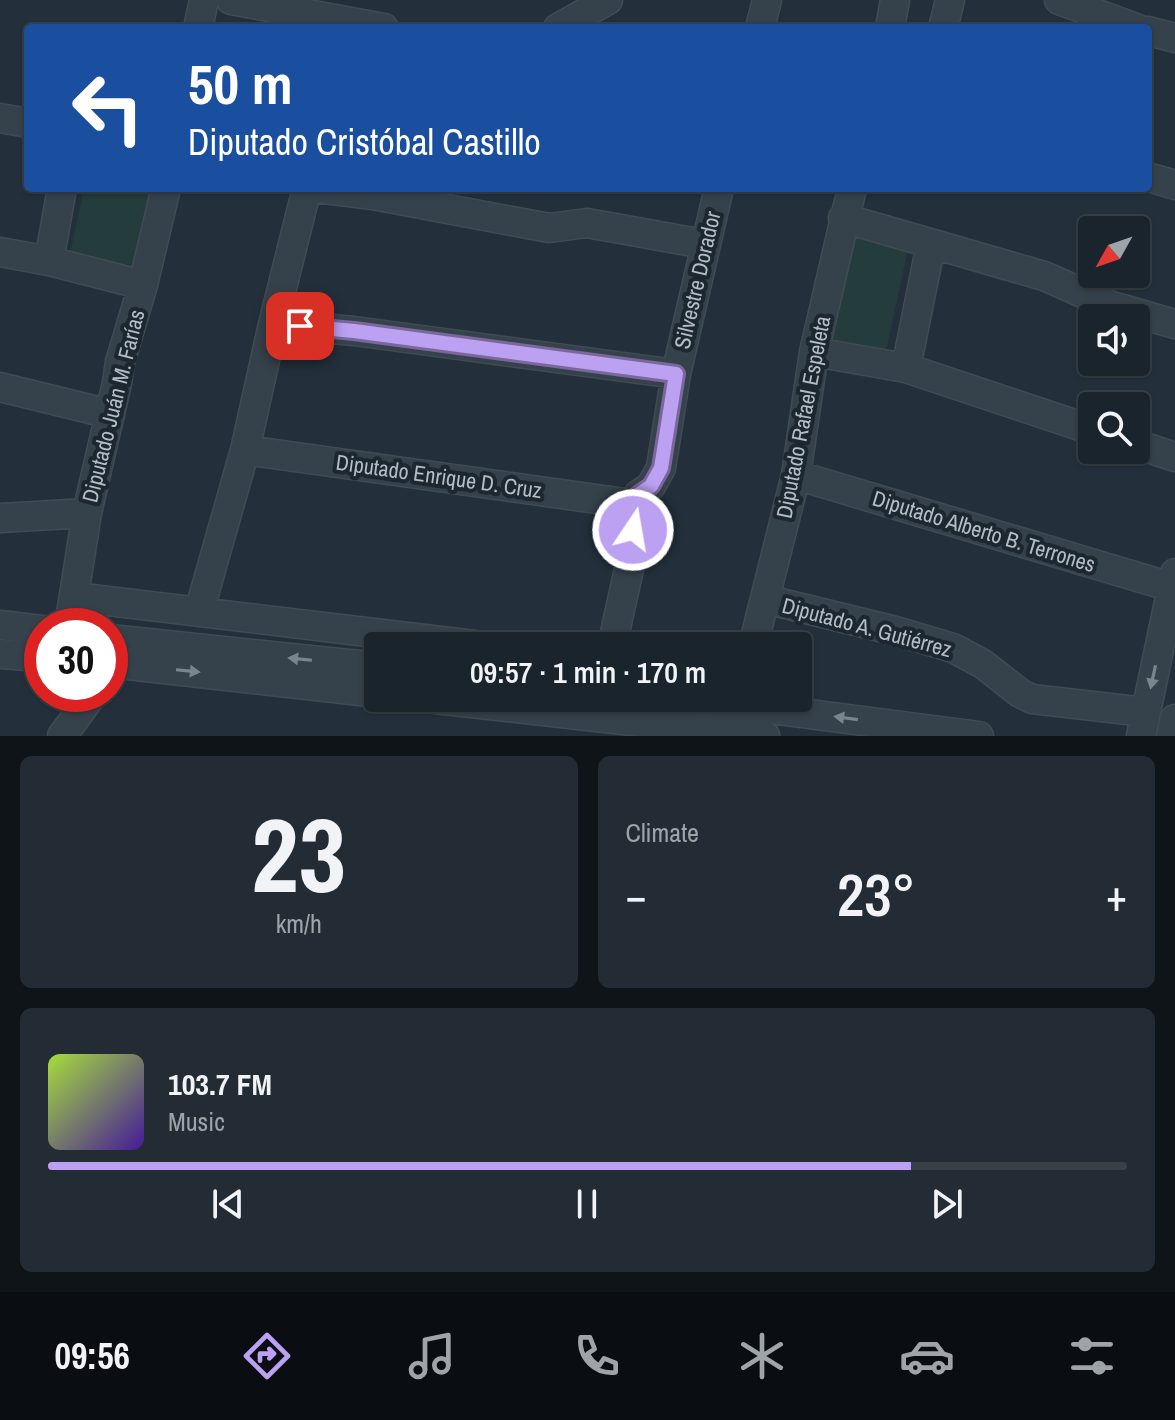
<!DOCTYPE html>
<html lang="en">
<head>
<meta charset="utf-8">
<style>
	:root { --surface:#1a242c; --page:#232c34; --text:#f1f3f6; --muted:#9fa4a9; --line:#384148; --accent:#bca0f2 }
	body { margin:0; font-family:"Archivo Narrow",sans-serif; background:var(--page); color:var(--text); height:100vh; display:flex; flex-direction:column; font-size:30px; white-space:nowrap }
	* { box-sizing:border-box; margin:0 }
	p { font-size:26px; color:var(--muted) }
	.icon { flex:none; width:44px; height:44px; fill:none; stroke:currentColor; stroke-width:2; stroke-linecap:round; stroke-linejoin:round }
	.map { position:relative; height:736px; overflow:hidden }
	.sheet { display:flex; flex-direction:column; gap:20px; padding:20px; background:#0e1418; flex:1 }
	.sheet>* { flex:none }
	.guide { position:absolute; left:24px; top:24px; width:1128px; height:168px; border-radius:8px; box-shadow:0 2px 6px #0004,0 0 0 2px var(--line); background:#1a4fa0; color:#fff; overflow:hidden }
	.needle { width:52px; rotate:230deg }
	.fabs { position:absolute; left:1078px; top:216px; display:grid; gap:16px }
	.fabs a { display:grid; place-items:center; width:72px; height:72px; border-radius:8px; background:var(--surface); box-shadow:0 2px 6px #0004,0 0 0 2px var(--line); font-size:40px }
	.speed { position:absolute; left:24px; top:608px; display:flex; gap:16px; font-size:40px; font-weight:700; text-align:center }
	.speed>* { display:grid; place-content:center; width:104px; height:104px; border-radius:50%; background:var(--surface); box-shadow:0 2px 6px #0004,0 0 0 2px var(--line); line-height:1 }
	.speed .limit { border:12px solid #d22; background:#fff; color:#111 }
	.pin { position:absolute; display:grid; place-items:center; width:68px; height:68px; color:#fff; margin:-34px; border-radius:16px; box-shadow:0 4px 12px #0006 }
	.me { position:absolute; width:88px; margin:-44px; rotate:12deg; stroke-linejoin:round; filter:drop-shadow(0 0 6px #0008) }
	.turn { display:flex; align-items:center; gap:28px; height:168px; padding:0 32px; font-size:36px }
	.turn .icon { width:104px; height:104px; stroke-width:2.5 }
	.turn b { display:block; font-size:56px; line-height:68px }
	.big { font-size:60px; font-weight:600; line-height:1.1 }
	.sheet .widget { flex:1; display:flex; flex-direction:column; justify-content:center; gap:12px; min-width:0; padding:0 28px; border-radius:12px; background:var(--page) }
	.sheet .dial { align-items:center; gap:0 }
	.dial b { font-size:104px; line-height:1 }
	.song { display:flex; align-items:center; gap:24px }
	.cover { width:96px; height:96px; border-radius:12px; background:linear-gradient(135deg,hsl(80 70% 55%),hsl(260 70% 35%)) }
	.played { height:8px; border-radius:4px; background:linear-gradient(90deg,var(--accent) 80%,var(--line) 80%) }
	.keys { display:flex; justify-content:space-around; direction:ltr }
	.heat { display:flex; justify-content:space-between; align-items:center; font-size:44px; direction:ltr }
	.sheet .tiles { flex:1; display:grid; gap:20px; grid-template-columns:1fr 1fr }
	.widget:last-child { grid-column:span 2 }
	.trip { position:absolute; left:364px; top:632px; width:448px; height:80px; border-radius:8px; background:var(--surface); box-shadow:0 2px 6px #0004,0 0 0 2px var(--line); font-weight:600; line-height:80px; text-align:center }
	.menu { display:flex; height:128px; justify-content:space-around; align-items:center; background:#0a0e12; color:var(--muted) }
	.menu .icon { width:56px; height:56px }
	.menu .selected { color:var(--accent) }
	.menu b { font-size:36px; color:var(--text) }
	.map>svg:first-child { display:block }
</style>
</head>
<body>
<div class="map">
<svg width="1175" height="736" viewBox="0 0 1175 736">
	<rect width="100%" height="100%" fill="#23303b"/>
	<path fill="#253c3c" d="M84,188H152L133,277L68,263Z
		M846,228L909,245L884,361L818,345Z"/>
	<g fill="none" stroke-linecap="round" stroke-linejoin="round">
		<g stroke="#404b54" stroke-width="31">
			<path id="minor" d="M231,0L384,28
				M1059,0L1136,28
				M198,28L204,0
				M558,28L608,0
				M760,28L767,0
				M890,28L895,0
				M943,28L950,0
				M1148,31L1175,38
				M0,118L28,123
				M1148,177L1175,185
				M316,188L373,195L549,228L587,223L704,244
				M843,218L1044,276L1112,306L1175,324
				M0,252L49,261L143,285
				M49,261L62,188
				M273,324L354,331L676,374
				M814,352L906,368L1092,430
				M906,368L931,244
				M0,387L110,414
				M1136,444L1175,457
				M245,450L633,504
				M796,475L1171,587
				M0,518L87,513
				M75,597L483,646
				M765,599L896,631L953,648L983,664L1020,693L1032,699L1145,712
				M199,612L245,450L273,324L307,188
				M0,625L42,630
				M69,626L87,513L117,383L120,362L143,285L166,188
				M110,639L378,667
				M612,646L633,551V504L638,495L651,486L661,468L676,374L719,188
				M753,646L796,475L814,352L852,188
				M0,654L42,657
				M110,663L378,693
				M426,698L765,736
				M685,698L979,736
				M62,736L93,694
				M1141,736L1175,573
				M1171,736L1175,719"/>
		</g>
		<use href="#minor" stroke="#36424b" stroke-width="28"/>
	</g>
	<defs><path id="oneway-solid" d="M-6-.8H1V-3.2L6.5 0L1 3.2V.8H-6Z" transform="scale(2)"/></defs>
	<g fill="#7a868f">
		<use href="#oneway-solid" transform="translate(300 659) rotate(-174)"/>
		<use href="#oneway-solid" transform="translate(188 671) rotate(6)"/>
		<use href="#oneway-solid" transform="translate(1153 677) rotate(102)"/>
		<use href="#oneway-solid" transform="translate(846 718) rotate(-172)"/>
	</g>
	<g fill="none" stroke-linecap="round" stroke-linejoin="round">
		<g stroke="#7a689d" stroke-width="20">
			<path id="route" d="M300,326L354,331L676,374L661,468L651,486L638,495L633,504V530"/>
		</g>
		<use href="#route" stroke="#bca0f2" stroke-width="14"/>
	</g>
	<g text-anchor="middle" stroke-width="8" stroke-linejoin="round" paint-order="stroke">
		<g font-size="22" fill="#b2bdc7" stroke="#1c2730">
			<text transform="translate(697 280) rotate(-77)" y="8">Silvestre Dorador</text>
			<text transform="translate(113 406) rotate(-76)" y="8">Diputado Juán M. Farías</text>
			<text transform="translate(803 417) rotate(-79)" y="8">Diputado Rafael Espeleta</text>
			<text transform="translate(439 476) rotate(8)" y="8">Diputado Enrique D. Cruz</text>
			<text transform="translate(984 531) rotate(17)" y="8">Diputado Alberto B. Terrones</text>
			<text transform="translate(867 627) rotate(15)" y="8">Diputado A. Gutiérrez</text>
		</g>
	</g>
</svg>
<div class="fabs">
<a><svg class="needle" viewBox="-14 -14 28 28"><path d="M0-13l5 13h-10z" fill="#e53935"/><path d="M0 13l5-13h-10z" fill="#9fa4a9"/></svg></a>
<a><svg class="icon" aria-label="sound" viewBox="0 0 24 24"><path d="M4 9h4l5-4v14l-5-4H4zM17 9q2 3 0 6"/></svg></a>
<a><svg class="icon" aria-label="search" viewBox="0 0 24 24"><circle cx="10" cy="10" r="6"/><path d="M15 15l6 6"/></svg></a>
</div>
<div class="speed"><div class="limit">30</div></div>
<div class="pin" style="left:300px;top:326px;background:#d93025"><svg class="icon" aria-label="arrive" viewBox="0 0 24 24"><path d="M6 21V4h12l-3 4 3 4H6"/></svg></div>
<svg class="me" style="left:633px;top:530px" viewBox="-20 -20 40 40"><circle r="17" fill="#bca0f2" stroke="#fff" stroke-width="3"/><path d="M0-11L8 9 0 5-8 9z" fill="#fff"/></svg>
<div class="trip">09:57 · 1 min · 170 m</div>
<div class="guide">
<div class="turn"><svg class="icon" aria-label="left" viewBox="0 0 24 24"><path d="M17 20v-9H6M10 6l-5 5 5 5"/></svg><div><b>50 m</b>Diputado Cristóbal Castillo</div></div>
</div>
</div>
<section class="sheet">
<div class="tiles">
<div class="widget dial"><b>23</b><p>km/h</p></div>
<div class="widget"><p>Climate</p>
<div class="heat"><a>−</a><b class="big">23°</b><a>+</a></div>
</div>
<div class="widget">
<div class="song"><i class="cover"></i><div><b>103.7 FM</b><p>Music</p></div></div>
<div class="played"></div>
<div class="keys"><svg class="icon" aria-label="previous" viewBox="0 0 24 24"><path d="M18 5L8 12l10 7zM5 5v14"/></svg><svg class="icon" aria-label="pause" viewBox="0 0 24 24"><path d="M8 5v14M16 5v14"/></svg><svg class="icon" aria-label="next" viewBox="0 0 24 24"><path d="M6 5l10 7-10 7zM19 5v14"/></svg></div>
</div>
</div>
</section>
<nav class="menu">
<b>09:56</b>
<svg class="icon selected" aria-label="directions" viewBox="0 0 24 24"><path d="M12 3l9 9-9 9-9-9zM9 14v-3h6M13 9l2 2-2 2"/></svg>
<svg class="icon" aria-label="music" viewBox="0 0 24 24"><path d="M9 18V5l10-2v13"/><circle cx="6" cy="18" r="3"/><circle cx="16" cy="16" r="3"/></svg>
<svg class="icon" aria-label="phone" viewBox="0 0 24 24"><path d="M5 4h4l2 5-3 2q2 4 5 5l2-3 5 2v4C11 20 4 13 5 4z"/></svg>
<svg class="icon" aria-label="climate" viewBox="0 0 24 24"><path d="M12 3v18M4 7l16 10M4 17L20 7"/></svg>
<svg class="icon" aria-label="car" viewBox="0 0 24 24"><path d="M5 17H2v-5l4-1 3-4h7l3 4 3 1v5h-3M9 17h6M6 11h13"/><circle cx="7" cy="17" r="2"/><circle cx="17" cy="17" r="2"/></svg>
<svg class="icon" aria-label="filters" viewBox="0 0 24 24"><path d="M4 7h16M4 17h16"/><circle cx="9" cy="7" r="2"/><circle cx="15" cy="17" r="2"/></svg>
</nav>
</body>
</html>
